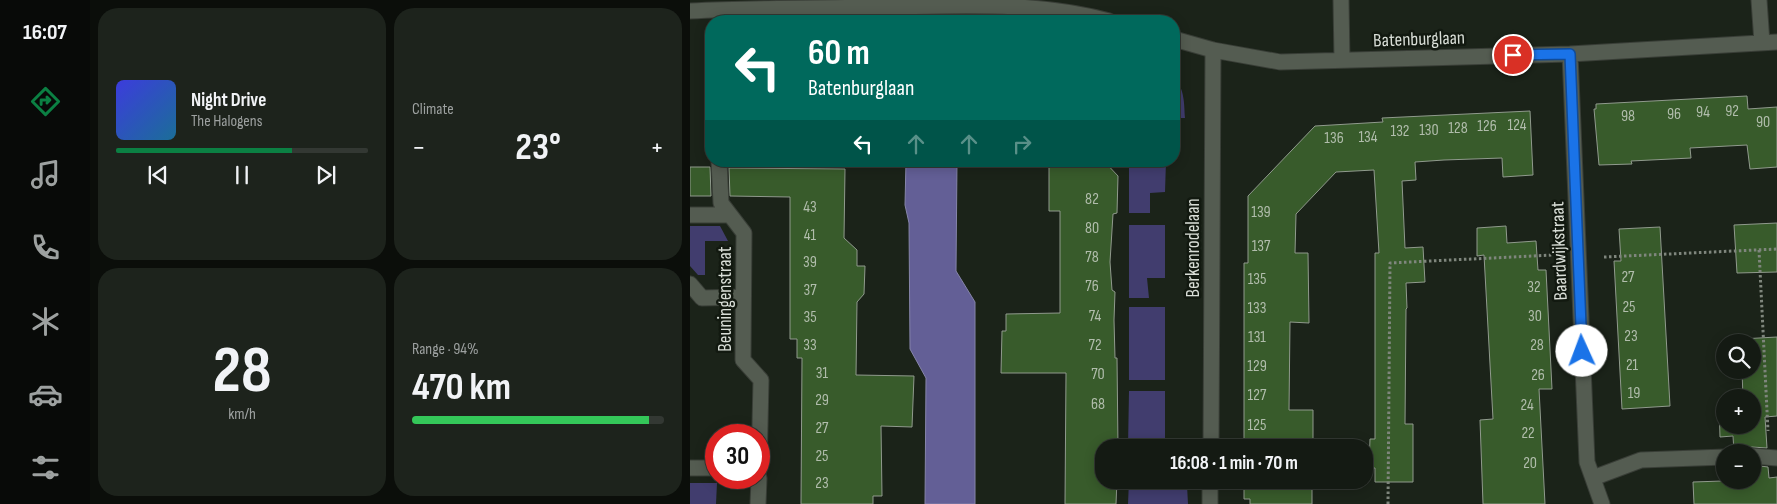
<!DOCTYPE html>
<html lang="en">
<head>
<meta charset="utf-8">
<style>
	:root { --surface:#141a13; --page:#1d231c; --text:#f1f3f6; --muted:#9da1a0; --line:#333833; --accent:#0b8043 }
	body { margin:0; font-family:"Sofia Sans Condensed",sans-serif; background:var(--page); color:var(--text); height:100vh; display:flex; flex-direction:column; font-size:19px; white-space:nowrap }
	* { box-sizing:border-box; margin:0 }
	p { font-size:16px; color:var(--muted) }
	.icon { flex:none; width:28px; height:28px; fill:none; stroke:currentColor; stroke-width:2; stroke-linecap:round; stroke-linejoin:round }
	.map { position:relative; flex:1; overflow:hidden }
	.drawer { display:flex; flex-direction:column; gap:8px; padding:8px; background:#0b0e0a; width:600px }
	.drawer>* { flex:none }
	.banner { position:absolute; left:15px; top:15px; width:475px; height:152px; border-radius:20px; box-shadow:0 2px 12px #0003,0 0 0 1px var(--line); background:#00695c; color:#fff; overflow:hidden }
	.tools { position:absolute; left:1026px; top:334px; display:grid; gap:10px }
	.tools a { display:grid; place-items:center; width:45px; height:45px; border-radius:50%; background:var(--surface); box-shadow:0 2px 12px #0003,0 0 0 1px var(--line); font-size:25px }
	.speed { position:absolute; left:15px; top:424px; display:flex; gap:10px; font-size:25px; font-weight:700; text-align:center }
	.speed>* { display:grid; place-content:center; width:65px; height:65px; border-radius:50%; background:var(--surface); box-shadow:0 2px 12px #0003,0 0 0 1px var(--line); line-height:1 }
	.speed .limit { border:8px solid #d22; background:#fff; color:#111 }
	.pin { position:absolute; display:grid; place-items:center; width:42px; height:42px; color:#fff; margin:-21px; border:2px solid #fff; border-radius:50%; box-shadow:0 1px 5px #0007 }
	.me { position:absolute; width:55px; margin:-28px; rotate:358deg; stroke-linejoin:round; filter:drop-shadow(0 0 4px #0008) }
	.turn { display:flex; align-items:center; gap:18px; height:105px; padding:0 20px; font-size:22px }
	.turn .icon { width:65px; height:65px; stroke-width:2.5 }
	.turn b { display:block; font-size:35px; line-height:42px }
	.lanes { display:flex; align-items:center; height:48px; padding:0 20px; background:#0003; justify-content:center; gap:25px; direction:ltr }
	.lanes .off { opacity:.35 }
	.big { font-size:38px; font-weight:700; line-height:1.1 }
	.drawer .tile { flex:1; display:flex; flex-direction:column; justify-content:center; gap:8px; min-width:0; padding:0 18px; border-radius:20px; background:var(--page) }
	.drawer .dial { align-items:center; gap:0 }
	.dial b { font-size:65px; line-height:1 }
	.song { display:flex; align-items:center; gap:15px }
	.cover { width:60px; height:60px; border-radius:8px; background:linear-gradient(135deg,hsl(240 70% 55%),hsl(200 70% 35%)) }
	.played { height:5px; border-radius:2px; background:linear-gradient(90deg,var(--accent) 70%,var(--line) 70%) }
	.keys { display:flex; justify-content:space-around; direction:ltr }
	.heat { display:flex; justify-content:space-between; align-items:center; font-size:28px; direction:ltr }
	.charge { height:8px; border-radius:4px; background:linear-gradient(90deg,#34c759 94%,var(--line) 0) }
	.drawer .tiles { flex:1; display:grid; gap:8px; grid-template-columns:repeat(2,1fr) }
	.trip { position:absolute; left:405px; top:439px; width:278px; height:50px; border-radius:20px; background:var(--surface); box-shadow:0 2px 12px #0003,0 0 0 1px var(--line); font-weight:700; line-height:50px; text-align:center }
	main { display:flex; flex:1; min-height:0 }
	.dock { display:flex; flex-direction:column; width:90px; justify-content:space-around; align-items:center; background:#080a08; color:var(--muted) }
	.dock .icon { width:35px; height:35px }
	.dock .selected { color:var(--accent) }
	.dock b { font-size:22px; color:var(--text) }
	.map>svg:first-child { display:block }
</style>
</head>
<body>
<main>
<nav class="dock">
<b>16:07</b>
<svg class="icon selected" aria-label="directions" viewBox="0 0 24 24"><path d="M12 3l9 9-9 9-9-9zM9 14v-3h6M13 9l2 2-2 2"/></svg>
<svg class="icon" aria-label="music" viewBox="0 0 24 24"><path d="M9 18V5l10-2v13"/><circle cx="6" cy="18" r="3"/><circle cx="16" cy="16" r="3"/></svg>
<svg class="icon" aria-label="phone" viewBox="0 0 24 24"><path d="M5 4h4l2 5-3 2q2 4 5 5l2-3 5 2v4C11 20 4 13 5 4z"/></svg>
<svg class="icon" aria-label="climate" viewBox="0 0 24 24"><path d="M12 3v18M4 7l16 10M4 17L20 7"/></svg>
<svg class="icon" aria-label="car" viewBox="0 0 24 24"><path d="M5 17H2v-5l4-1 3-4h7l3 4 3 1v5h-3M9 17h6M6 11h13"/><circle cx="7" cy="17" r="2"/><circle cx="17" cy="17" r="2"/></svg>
<svg class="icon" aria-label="filters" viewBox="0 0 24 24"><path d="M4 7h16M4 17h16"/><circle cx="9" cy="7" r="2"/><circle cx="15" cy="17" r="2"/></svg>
</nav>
<section class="drawer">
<div class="tiles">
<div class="tile">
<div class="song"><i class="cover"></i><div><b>Night Drive</b><p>The Halogens</p></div></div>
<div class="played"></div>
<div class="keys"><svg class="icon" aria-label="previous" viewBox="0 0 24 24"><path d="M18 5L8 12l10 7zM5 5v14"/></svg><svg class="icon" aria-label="pause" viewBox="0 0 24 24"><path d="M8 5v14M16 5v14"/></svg><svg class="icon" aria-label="next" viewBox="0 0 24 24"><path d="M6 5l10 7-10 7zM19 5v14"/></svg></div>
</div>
<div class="tile"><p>Climate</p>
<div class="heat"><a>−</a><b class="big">23°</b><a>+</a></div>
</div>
<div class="tile dial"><b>28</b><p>km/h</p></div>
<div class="tile"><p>Range · 94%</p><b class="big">470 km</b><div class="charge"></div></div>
</div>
</section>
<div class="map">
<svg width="1087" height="504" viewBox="0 0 1087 504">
	<rect width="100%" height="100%" fill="#1b2319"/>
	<path fill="#413d6e" d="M484,78C495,89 494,104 495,118H484Z
		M439,161H476L475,192L460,193V213H439Z
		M439,225H475V278H457L459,298H439Z
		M0,226H30L38,241H15V275H8L0,266Z
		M439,307H475V380H439Z
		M439,391H475V447H438Z
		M439,480H475V485H497L498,504H438Z
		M0,483H27L26,504H0Z"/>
	<path fill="#635f96" stroke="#8685aa" d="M216,161H267L266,271L285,302V504H235L236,378L220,349L219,223L215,205Z"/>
	<path fill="#385b2b" stroke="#909a8d" d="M1057,96L1058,109L1087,107V167L1060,169L1057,145L1000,148L1001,158L941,161L942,164L909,165L904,109H906V104Z
		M840,111L843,175L813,177L812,158L754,160L725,162L726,180L712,181L715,248L733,247L735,282L716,283L717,308L716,309L715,424H723V482H685V468H679L680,439H685V253H689L684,170L646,172L606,214L605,253H618L619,323L600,322L599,410H623V439H621V448H554V263H558V196L625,126L693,122L692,118Z
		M359,161H414L428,176L427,213L423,214L420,262L422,290L425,292L424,320L425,358H427L428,448H414V480H427L426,504H375L376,373H311L312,331H316V314L370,313V211H359Z
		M0,167H20L21,196H0Z
		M39,168L155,169L154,238L167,250V266H175L174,294L167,302L166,375L224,376L222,427L191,426L192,496H183V504H111L112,358H107V339H100V197L40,196Z
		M1087,223V272L1047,273L1044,225Z
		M816,226L817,243L846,241L848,270H856L862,389H849L855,504H793L790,420L803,419L794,255L787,256V228Z
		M970,227L980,406L932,409L924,261H931L929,229Z
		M1087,337V416L1075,417L1077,448L1062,447L1058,448L1054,452H1044L1043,436L1030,437L1029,406H1035V425H1062V398H1053L1052,370H1062V342H1051V339Z
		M1062,465L1078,467L1079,478L1087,477V504H1004L1003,482L1062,480Z
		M554,480H622V504H560V499H554Z"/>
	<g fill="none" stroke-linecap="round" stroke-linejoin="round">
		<g stroke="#393e37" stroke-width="17">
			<path id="minor" d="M651,0L652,60
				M1069,0L1072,43
				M0,11C64,8 129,8 193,7C269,6 346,1 419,21
				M484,39L523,50L590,62L880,54L1087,42
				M880,54L897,462L912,504
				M29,161L31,203L54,233L53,360L71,380L69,470
				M0,215H39
				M0,284L12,298L53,297
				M521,448L523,50
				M1062,456L1087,458
				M0,468H26
				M903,478L951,460L1035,457
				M68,504L69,478
				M520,504V480"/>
		</g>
		<path stroke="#7f867d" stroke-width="3" stroke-dasharray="2.5 2.5" stroke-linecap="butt" d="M1069,250L1078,431
			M914,257L1087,249
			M698,504L700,263L863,255"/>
		<use href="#minor" stroke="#545c51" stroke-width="15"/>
	</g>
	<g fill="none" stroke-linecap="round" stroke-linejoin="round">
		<g stroke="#114b97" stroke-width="12">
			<path id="route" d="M823,55L880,54L892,351"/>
		</g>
		<use href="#route" stroke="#1a73e8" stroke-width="9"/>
	</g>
	<g text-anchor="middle" stroke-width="5" stroke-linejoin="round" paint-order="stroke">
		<g font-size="16" fill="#b1bdac">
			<text x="1042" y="116">92</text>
			<text x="1013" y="117">94</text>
			<text x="984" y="119">96</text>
			<text x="938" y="121">98</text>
			<text x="1073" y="127">90</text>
			<text x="827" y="130">124</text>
			<text x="797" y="131">126</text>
			<text x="768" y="133">128</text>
			<text x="739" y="135">130</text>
			<text x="710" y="136">132</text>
			<text x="678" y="142">134</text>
			<text x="644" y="143">136</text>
			<text x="402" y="204">82</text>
			<text x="120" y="212">43</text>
			<text x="571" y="217">139</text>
			<text x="402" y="233">80</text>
			<text x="120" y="240">41</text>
			<text x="571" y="251">137</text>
			<text x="402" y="262">78</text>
			<text x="120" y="267">39</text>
			<text x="938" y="282">27</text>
			<text x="567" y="284">135</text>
			<text x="402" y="291">76</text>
			<text x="844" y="292">32</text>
			<text x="120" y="295">37</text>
			<text x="939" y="312">25</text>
			<text x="567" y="313">133</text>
			<text x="405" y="321">74</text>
			<text x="845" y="321">30</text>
			<text x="120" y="322">35</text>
			<text x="941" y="341">23</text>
			<text x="567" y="342">131</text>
			<text x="120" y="350">33</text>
			<text x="405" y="350">72</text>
			<text x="847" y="350">28</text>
			<text x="942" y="370">21</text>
			<text x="567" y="371">129</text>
			<text x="132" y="378">31</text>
			<text x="408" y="379">70</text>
			<text x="848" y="380">26</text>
			<text x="944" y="398">19</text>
			<text x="567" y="400">127</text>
			<text x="132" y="405">29</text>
			<text x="408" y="409">68</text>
			<text x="837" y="410">24</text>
			<text x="567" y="430">125</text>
			<text x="132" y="433">27</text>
			<text x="838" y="438">22</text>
			<text x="132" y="461">25</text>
			<text x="840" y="468">20</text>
			<text x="132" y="488">23</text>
		</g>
		<g font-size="19" fill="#d9ded7" stroke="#121910">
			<text transform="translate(729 38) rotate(-2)" y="7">Batenburglaan</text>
			<text transform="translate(502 248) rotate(-90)" y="7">Berkenrodelaan</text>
			<text transform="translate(868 251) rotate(-92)" y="7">Baardwijkstraat</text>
			<text transform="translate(34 299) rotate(-90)" y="7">Beuningenstraat</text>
		</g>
	</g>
</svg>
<div class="tools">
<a><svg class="icon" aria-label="search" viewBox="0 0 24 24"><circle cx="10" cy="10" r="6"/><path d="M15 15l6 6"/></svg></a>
<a>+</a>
<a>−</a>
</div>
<div class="speed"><div class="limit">30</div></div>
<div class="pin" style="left:823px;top:55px;background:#d93025"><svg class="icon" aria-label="arrive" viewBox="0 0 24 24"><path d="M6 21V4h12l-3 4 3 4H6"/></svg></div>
<svg class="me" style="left:892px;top:351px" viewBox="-20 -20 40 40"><circle r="19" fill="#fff"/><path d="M0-13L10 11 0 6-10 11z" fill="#1a73e8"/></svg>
<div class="trip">16:08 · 1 min · 70 m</div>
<div class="banner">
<div class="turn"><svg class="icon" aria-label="left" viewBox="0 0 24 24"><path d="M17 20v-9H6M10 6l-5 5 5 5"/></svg><div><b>60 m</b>Batenburglaan</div></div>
<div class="lanes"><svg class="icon" aria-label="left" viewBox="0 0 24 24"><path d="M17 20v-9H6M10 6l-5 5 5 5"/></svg><svg class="icon off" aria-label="ahead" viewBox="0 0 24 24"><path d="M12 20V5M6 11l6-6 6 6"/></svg><svg class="icon off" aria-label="ahead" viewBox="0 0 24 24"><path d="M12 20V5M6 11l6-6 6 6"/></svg><svg class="icon off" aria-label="right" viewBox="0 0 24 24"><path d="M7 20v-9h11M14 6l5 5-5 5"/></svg></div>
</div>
</div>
</main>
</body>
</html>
